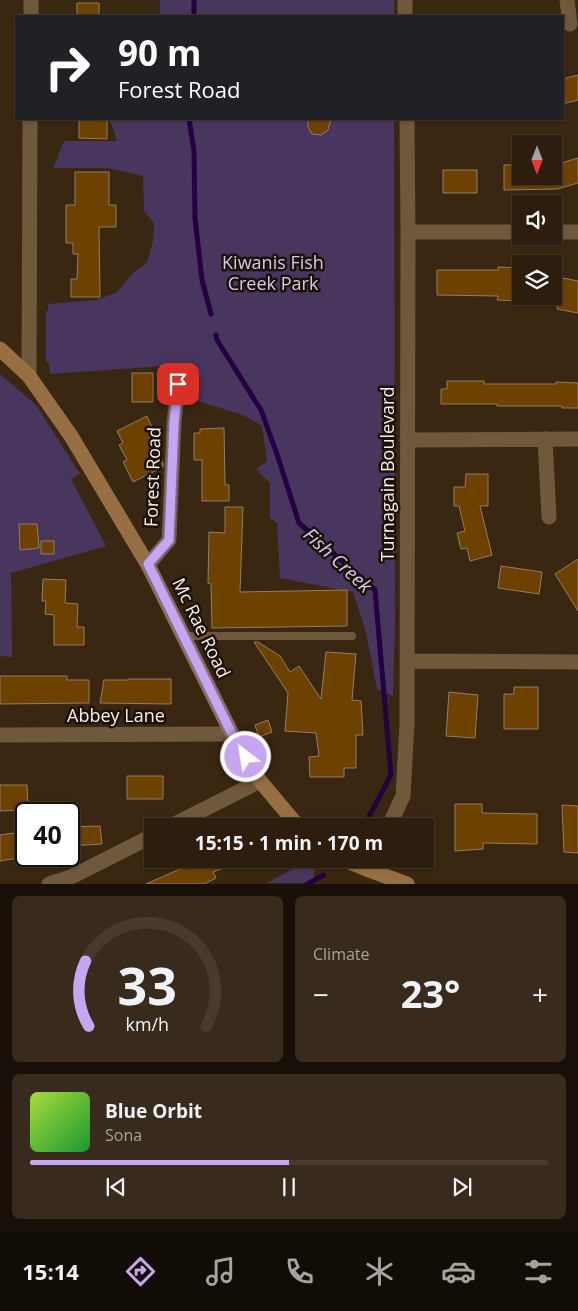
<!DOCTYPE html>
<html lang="en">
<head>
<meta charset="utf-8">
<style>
	:root { --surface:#2c1d0e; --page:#382a1c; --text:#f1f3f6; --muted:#a6a29e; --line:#483b2e; --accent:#c6a6f0 }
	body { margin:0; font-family:"Open Sans",sans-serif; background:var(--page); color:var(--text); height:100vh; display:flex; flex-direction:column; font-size:19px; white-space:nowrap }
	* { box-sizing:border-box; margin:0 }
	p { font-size:16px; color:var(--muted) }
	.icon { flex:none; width:28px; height:28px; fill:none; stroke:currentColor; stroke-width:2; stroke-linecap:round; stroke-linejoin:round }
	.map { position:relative; height:884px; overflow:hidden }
	.panel { display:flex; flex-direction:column; gap:12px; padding:12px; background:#181008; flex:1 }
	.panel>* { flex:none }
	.top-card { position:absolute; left:15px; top:15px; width:549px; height:105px; border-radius:0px; box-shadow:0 1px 4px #0004,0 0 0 1px var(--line); background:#202124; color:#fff; overflow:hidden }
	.needle { width:32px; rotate:180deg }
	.tools { position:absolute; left:512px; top:135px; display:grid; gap:10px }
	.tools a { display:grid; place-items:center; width:50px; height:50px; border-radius:0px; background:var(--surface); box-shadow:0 1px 4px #0004,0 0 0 1px var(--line); font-size:25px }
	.speed { position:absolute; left:15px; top:802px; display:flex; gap:10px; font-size:25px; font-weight:700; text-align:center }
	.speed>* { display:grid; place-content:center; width:65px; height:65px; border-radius:50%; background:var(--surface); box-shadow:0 1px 4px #0004,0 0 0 1px var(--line); line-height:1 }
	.speed .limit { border:2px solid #111; border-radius:8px; background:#fff; color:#111 }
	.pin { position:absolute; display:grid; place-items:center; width:42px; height:42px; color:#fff; margin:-21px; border-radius:10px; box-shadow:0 2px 8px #0006 }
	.me { position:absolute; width:55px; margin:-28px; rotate:329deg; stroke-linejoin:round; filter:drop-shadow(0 0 4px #0008) }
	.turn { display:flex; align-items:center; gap:18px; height:105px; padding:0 20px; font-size:22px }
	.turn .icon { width:65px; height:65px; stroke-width:2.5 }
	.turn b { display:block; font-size:35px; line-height:42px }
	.big { font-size:38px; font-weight:700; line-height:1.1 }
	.panel .card { flex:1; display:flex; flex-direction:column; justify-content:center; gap:8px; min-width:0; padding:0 18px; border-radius:8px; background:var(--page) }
	.panel .dial { align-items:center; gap:0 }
	.dial svg { height:130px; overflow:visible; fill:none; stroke:var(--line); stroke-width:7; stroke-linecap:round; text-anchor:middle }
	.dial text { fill:var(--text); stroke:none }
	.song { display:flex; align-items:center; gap:15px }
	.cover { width:60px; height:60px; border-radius:8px; background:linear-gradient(135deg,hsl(80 70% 55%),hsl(130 70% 35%)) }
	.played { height:5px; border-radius:2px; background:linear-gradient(90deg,var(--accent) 50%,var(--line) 50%) }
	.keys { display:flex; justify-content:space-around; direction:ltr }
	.heat { display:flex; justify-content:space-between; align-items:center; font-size:28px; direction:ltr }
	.panel .tiles { flex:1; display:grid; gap:12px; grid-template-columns:1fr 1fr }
	.card:last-child { grid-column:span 2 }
	.trip { position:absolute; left:144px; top:818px; width:290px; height:50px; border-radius:0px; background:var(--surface); box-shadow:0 1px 4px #0004,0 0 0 1px var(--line); font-weight:700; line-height:50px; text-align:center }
	.tabs { display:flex; height:80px; justify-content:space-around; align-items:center; background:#120c06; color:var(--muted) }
	.tabs .icon { width:35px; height:35px }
	.tabs .selected { color:var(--accent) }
	.tabs b { font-size:22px; color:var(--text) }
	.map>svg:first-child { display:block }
</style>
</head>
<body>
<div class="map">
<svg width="578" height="884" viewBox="0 0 578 884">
	<rect width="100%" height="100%" fill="#3a2712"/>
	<path fill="#48365f" d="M160,0H394V16H160Z
		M110,119H394L395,623L393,696L377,689L366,632L353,592L280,578L277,523L270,518V483L256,469L267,461L262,426L243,415L188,398L178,365L50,374L49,362H46V311H48V304L96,300L116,293L133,273L147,262L153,241L154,223L144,211L143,176L108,168H53L64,141H117Z
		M0,374L36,405L80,474L71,479L106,546L11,573L12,657L0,656Z
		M308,861L314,868V883H267Z"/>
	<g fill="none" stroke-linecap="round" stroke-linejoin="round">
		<path stroke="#250042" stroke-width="5" d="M194,0V16
			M189,119L194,151L195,218L202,280L211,314
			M216,335L217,340L261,410L278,457L299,523L375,590L391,775L364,826
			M307,884L324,875"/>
	</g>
	<path fill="#6d4100" stroke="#937d65" d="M77,3H99V16H77Z
		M578,75V100L562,104V79Z
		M79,119H107V139L79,138Z
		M308,119H331L328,130L321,135L312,134L308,127Z
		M578,158V183L557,189L504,190V165H521V176H559L555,165Z
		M443,170H477V193H443Z
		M75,172H109V205H116V227H99L100,297H71V279H77L78,254H73V243H66V205H75Z
		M498,267L521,268V301L497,300L498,296L437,295V270H498Z
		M563,278L578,281V313L557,309Z
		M132,373H153V402H132Z
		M447,381H484V384H556V382L578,383V408H562V406H497V404H441V389H447Z
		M147,416L155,434L149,436L163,463V467L133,482L123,462L127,460L119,445L123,443L117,431Z
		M224,428L225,485H229V501H202V460H194V433H200V429Z
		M466,474H488V506H480L492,555L470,561L467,548L461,549L457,533L465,531L459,506H454V487H465Z
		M225,507H243L240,592L347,590V626L212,628L211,584L208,583L209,532L225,533Z
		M19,524H37L39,548L20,550Z
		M41,541H54V554H41Z
		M578,559V611L555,574Z
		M501,566L542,572L539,594L498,588Z
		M43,579L66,580L65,603L78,604L77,627H84V645H54V615L45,614L46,601H42Z
		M254,642H258L280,656L290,672L299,666L321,699L326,652L356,654L352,700L361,701L363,735H356V768H344V777H310L309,757L319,756L316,733L285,731L288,693Z
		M0,676H67V680H89V703L0,704Z
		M129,679H171V704L100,703L104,680H129Z
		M514,687H538V729H504V694H514Z
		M449,692L478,695L475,738L446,736Z
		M268,720L272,732L259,737L255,725Z
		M127,776H163V799H127Z
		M0,785H27L28,810L0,811Z
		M455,804H482V813L537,814V844L483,843V849L455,851Z
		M562,805L578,806V853L564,852Z
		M100,826L102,844L69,846V827Z
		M21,832L25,857L0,861V835Z
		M203,859H245V860L213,872L216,878L204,884H146Z"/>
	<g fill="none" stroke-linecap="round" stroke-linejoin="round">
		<path stroke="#70583c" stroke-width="8" d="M184,636H352"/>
		<path stroke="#70583c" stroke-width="15" d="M567,0L570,24
			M31,16V0
			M405,16V0
			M408,232H521
			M554,232H578
			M29,376L30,119
			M545,439L549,517
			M407,440L578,439
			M148,565L169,540L174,423L178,384
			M407,661L578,662
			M0,735L232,734
			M171,826L260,781
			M389,826L403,796L407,724L408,232L407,119
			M49,884L73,876L152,836"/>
		<path stroke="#976f43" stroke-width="15" d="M0,349L29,376L71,436L148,565L232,734L260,781L298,826
			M343,859L369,870L407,884"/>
	</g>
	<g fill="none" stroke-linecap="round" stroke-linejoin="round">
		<g stroke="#816c9c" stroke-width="12">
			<path id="route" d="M178,384L174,423L169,540L148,564L232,734L246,757"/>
		</g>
		<use href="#route" stroke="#c6a6f0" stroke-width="9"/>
	</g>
	<g text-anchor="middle" stroke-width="5" stroke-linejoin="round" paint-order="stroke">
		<g font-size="18" fill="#d8c7f0" stroke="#1a1209">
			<text x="273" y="269">Kiwanis Fish<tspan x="273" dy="21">Creek Park</tspan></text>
		</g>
		<g font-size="18" fill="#fcefe2" stroke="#1a1209">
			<text transform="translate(388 474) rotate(-90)" y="6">Turnagain Boulevard</text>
			<text transform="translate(153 477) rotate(-88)" y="6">Forest Road</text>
			<text transform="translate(201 628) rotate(64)" y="6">Mc Rae Road</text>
			<text x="116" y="722">Abbey Lane</text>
		</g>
		<g font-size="19" font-style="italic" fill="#d8c8f0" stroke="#1a1209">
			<text transform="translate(338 560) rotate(43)" y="7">Fish Creek</text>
		</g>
	</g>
</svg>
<div class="tools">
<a><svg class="needle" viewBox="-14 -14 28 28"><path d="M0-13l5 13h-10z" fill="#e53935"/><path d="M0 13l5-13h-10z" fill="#a6a29e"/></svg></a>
<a><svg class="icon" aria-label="sound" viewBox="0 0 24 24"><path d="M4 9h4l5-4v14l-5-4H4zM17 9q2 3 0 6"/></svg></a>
<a><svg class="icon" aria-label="layers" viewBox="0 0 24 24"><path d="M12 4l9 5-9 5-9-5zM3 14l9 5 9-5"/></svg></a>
</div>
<div class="speed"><div class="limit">40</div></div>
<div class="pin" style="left:178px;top:384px;background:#d93025"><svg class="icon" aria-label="arrive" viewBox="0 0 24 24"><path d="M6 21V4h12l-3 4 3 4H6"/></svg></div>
<svg class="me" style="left:246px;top:757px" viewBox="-20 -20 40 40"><circle r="17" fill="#c6a6f0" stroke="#fff" stroke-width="3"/><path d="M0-11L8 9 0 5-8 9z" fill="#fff"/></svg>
<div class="trip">15:15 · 1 min · 170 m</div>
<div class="top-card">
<div class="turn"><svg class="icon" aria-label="right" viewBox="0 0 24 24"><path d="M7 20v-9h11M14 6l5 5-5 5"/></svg><div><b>90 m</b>Forest Road</div></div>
</div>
</div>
<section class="panel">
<div class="tiles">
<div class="card dial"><svg viewBox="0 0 100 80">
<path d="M14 69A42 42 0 1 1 86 69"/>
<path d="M14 69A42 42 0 0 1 12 29" stroke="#c6a6f0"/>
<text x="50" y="56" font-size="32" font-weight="700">33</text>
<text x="50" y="72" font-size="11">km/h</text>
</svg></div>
<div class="card"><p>Climate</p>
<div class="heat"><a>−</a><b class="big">23°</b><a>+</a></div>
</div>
<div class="card">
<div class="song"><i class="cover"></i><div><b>Blue Orbit</b><p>Sona</p></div></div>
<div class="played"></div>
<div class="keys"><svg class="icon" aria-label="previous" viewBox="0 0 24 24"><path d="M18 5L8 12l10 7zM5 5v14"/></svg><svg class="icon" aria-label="pause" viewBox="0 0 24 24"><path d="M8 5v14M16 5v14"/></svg><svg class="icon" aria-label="next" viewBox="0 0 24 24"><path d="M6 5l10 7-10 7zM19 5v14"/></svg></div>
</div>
</div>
</section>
<nav class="tabs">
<b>15:14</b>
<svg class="icon selected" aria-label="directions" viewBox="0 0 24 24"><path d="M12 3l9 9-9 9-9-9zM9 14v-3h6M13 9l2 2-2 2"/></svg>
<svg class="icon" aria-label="music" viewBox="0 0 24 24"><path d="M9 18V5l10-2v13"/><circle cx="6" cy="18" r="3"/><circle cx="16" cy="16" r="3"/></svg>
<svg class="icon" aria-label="phone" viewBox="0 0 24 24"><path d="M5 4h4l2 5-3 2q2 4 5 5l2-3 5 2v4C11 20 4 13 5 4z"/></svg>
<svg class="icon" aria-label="climate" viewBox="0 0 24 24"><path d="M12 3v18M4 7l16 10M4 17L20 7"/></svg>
<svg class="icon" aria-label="car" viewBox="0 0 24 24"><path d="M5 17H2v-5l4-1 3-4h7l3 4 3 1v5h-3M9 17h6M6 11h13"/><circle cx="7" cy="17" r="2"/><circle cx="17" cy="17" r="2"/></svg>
<svg class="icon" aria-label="filters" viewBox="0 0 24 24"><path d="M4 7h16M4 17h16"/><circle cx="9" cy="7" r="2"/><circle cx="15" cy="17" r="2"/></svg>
</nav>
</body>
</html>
